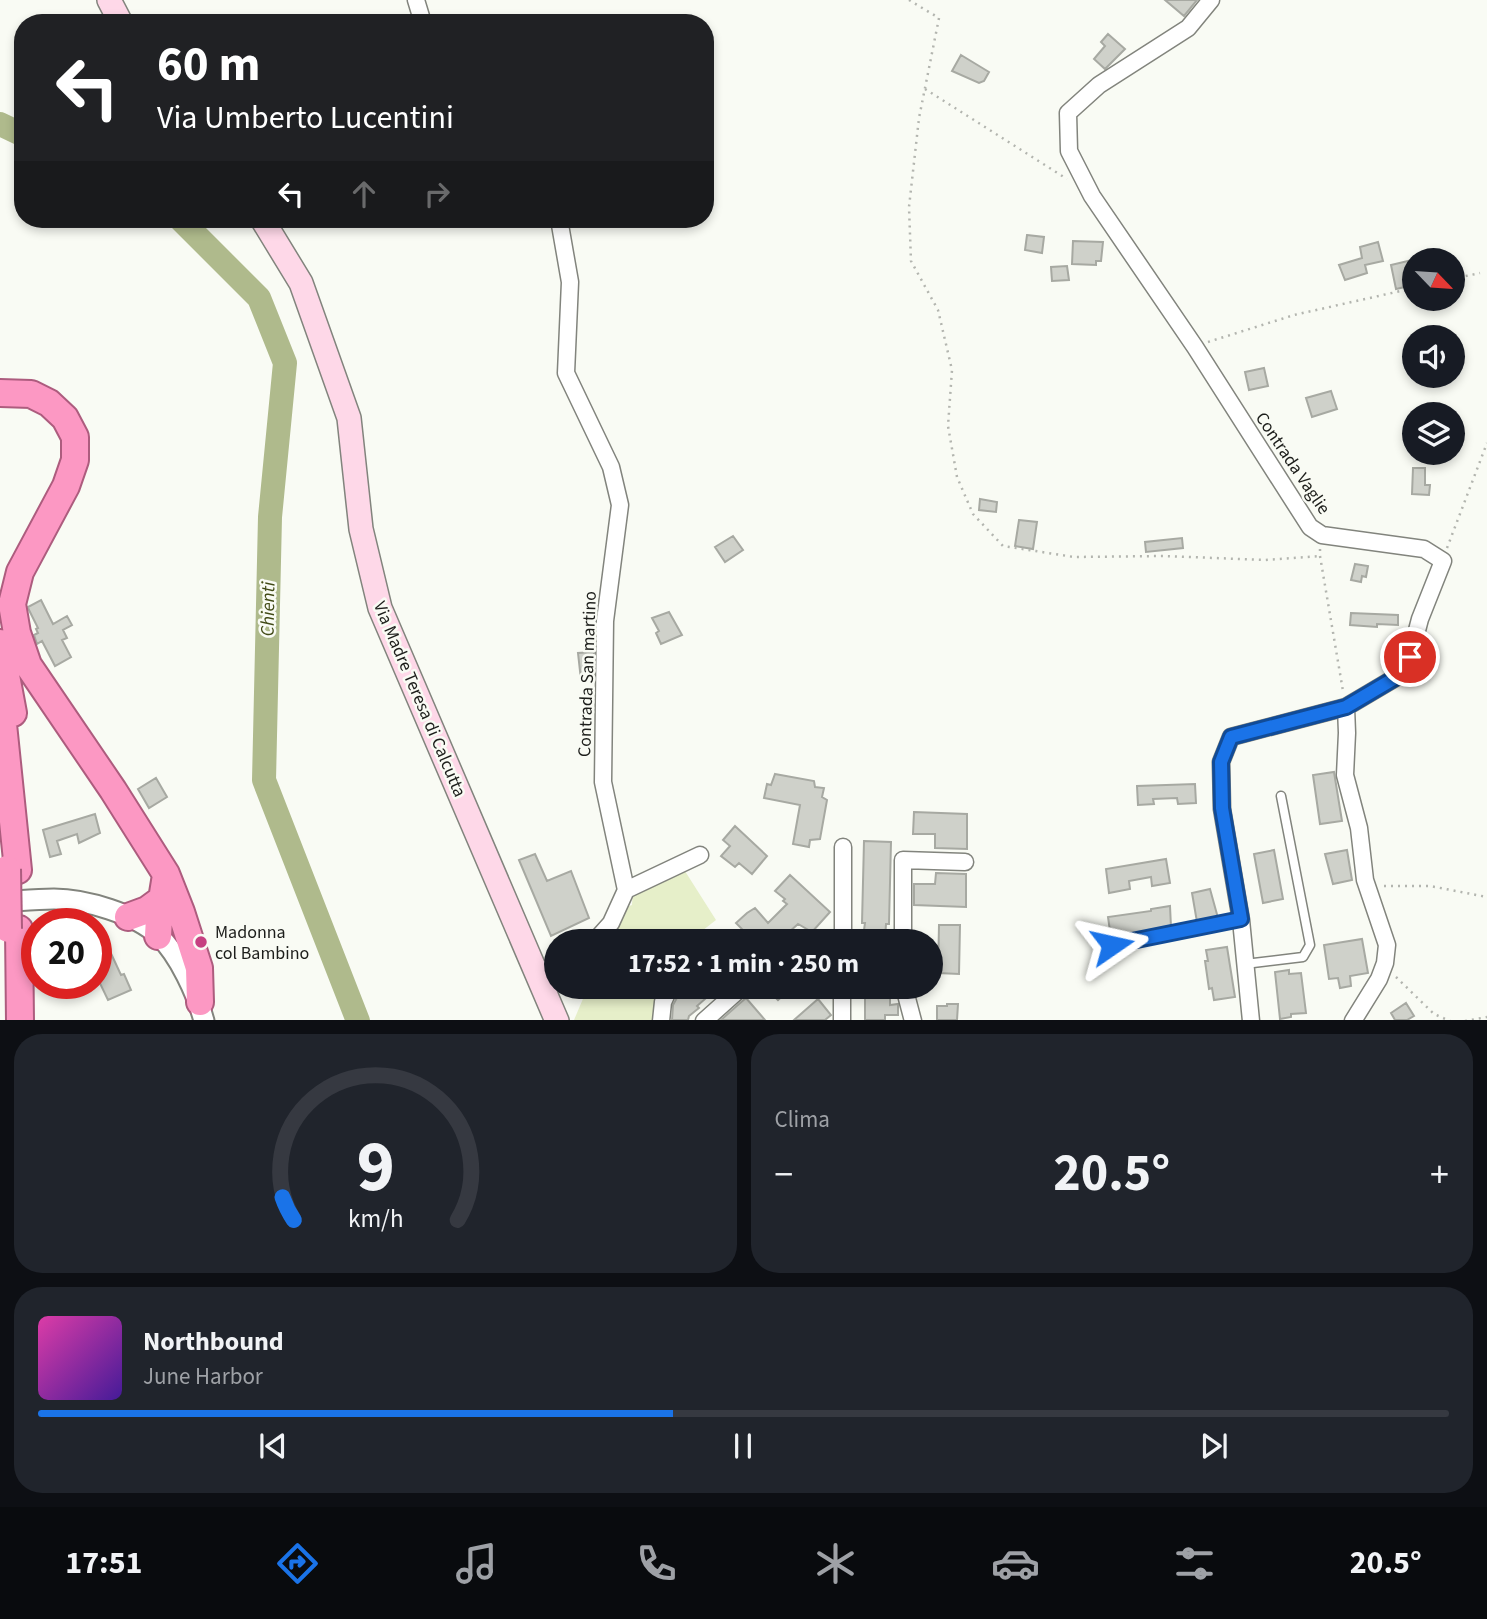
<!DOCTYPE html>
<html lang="it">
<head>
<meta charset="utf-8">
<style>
	:root { --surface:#171b24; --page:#20242c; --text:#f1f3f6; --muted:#9ea1a6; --line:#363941; --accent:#1a73e8 }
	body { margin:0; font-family:"Source Sans 3",sans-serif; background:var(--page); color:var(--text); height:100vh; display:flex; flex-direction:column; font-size:26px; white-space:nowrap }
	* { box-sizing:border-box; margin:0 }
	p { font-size:23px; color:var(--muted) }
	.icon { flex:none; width:38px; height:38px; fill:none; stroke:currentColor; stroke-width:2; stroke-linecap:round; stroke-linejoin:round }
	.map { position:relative; height:1020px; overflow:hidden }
	.panel { display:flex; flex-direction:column; gap:14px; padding:14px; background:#0d0f14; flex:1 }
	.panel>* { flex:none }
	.banner { position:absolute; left:14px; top:14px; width:700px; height:214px; border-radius:28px; box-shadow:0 4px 10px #0003; background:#202124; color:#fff; overflow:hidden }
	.needle { width:46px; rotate:115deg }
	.buttons { position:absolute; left:1402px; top:248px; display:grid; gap:14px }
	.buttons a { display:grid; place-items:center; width:63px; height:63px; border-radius:50%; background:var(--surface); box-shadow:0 4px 10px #0003; font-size:35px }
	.speed { position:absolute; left:21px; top:908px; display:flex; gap:14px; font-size:35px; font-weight:700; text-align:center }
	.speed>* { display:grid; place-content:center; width:91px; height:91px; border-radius:50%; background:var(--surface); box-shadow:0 4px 10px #0003; line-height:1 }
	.speed .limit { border:10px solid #d22; background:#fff; color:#111 }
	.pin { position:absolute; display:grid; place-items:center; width:60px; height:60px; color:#fff; margin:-30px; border:4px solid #fff; border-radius:50%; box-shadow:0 2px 7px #0007 }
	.me { position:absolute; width:77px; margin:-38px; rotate:79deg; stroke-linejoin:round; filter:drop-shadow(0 0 5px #0008) }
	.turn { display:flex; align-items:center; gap:24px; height:147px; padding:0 28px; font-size:32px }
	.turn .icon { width:91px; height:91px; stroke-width:2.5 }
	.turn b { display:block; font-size:49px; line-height:60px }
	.lanes { display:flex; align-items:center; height:66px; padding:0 28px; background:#0003; justify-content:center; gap:35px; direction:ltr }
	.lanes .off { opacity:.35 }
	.big { font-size:52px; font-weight:700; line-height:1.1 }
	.panel .tile { flex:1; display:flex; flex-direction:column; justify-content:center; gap:10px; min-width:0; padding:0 24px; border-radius:28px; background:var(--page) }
	.panel .dial { align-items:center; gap:0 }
	.dial svg { height:182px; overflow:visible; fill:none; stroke:var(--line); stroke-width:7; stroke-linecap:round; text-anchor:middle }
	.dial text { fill:var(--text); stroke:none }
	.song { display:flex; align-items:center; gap:21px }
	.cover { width:84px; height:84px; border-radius:10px; background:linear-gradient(135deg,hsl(320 70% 55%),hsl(260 70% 35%)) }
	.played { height:7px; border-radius:4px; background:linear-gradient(90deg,var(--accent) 45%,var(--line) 45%) }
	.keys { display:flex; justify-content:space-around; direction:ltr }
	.heat { display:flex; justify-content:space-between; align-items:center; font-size:38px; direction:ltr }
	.panel .tiles { flex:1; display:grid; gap:14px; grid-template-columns:1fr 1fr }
	.tile:last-child { grid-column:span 2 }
	.trip { position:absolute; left:544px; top:929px; width:399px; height:70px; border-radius:35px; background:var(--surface); box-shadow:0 4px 10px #0003; font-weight:700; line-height:70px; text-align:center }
	.tabs { display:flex; height:112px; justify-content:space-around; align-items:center; background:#090b0e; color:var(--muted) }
	.tabs .icon { width:49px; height:49px }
	.tabs .current { color:var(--accent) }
	.tabs b { font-size:32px; color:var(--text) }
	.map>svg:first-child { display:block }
</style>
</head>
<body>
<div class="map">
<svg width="1487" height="1021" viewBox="0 0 1487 1021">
	<rect width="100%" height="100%" fill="#f9fbf4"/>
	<path fill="#e6efc9" d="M683,868L716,920L689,941L609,942L624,908L632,905L633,889Z
		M588,987H663L655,1020H574Z"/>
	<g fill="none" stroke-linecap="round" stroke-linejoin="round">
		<path stroke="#afba8c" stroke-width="24" d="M0,124L23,135
			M180,219L259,298L285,363L270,517L264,780L358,1021"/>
	</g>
	<path fill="#cfd1ca" stroke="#a7a9a2" stroke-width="2" d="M1165,0H1197L1184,16Z
		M1108,34L1125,49L1105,69L1094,59L1105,46L1101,42Z
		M961,55L989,72L984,81L979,83L952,71Z
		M1027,235L1044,237L1042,253L1025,250Z
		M1073,241L1103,242L1101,261H1096V265L1072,264Z
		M1378,242L1383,261L1365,265L1367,273L1345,280L1339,265L1362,258L1360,247Z
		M1412,260L1414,285L1396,289L1391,265Z
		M1067,266L1069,280L1052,281L1051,267Z
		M1264,368L1268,386L1249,390L1245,372Z
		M1331,391L1337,409L1312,417L1306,398Z
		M1413,468H1425V485H1430L1429,495L1412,494Z
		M980,499L997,502L996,512L979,510Z
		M1019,520L1037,522L1033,549L1015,546Z
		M733,536L743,550L725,562L715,547Z
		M1182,538L1183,548L1146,552L1145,542Z
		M1355,564L1368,566L1366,577L1362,576L1361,582L1351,580Z
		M41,600L53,624L67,616L72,625L63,630L67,638L62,640L71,657L55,666L42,641L37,644L34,635L38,633L36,629L38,628L29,610L28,607Z
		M669,612L682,635L661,644L656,633L659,631L652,618Z
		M1351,613L1398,615V625L1377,624V627L1350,625Z
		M594,652V678L581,680L578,653Z
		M1334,772L1342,821L1320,824L1313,775Z
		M775,774L814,781L815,787L824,788L822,797L827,800L820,839L810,840L809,847L793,844L800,805L764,798L767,784L771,785Z
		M156,778L167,797L149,808L138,789Z
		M1195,784L1196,803L1178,804L1177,798L1153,799L1154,804L1138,805L1137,786Z
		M914,812L967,814V849L935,848V834H913Z
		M95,814L100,833L79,843L77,834L57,841L61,854L50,857L43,830Z
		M735,826L767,856L752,874L739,863L735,867L721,856L730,846L723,840Z
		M864,841L891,842L889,924H886L885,940H867V930H864L865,923H862Z
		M1274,850L1283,899L1263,903L1254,854Z
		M1347,850L1352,880L1333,884L1325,854Z
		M535,854L547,881L571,871L589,918L551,936L519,860Z
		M1166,859L1170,883L1152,886L1151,877L1129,881L1130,889L1109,893L1106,869Z
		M936,873L966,874V907L914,905V884H935Z
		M790,875L830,912L812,932L798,924L778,942H733L742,929L736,923L747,913L755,908L768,923L787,904L783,901L785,899L775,891Z
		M1210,889L1218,918L1197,922L1192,893Z
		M1170,906L1171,927L1114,938L1113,930L1110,931L1108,917L1151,911V909Z
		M939,925H960L959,974L938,973Z
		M1362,939L1368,973L1350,976L1351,986L1340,988L1338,978L1329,979L1324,945Z
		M108,947L121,975L124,974L131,990L108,1000L96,975V952Z
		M1227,947L1235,997L1214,1000L1212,988L1209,989L1205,961H1208L1206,950Z
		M1289,970V974L1301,973L1306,1013L1291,1014V1017L1280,1019L1275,972Z
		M686,987H694L705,999L697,1006L699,1008L689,1016L688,1020H672L673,1005L679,994Z
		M765,987H792L778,1000Z
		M872,987H890V1005L898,1004V1015H885V1020H865V991H873Z
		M746,998L765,1020H721L739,1004Z
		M818,999L831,1015L825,1020H794Z
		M1406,1003L1414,1016L1407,1020H1395L1391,1013Z
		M947,1004H958L957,1020H937V1006H947Z"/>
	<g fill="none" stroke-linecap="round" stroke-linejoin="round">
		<g stroke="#82847d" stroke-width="11">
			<path id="service" d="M1112,945L1241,920
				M1245,964L1303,957L1310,945L1281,796"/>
		</g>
		<g stroke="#82847d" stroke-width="19">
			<path id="minor" d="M416,0L423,23
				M1211,0L1188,28L1099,85L1068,113L1069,151L1092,196L1195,347L1310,527L1322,535L1424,549L1443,561L1420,619L1410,657L1395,678L1346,707L1347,733L1345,775L1359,828L1365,880L1387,945L1385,963L1379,979L1353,1021
				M559,219L570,282L566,373L611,467L620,505L605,621L603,782L626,890
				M594,942L611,923L626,890L700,855
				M843,942V847
				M903,942V860L965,862
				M537,975L556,964
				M904,987L913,1021
				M661,1021L663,1002L670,987
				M704,1021L742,987
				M842,1021V987
				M1251,1021L1241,920L1222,809L1221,762L1231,737L1346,707"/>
		</g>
		<g stroke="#82847d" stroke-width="23">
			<path id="tertiary" d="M0,902C18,901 36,899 54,899C85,899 136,914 159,936C179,955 197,994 204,1021"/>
		</g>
		<g stroke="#82847d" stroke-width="26">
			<path id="secondary" d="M109,0L121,23
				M262,219L301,283L349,418L361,529L380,608L557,1021"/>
		</g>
		<g stroke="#ad5c7e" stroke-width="30">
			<path id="trunk" d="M0,393L31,394L49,403L65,418L75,437V460L66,486L20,572L12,604L17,633L28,665L113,790L166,874L181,912L199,968L200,1002
				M0,643L13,713
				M0,695L18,870
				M128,917L147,910L162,899
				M19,929L20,1021
				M158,936L159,918L166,875"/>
		</g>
		<path stroke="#b3b5af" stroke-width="2.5" stroke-dasharray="2 5" stroke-linecap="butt" d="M909,0L939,18L919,118L909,207L911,261L938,310L952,370L948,426L957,477L973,514L1003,546L1074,557L1164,556L1265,560L1320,556
			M925,89L1067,179
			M1452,279L1480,273
			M1208,342L1294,315L1414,288
			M1447,548L1487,443
			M1320,549V556L1343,691
			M1384,886H1430L1487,897
			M1396,977L1434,1014L1450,1021
			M1465,1021L1487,1017"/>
		<use href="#service" stroke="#fff" stroke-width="8"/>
		<use href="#minor" stroke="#fff" stroke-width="16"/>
		<use href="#tertiary" stroke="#fff" stroke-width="19"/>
		<use href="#secondary" stroke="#fed8e8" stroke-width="23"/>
		<use href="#trunk" stroke="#fc98c3" stroke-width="26"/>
		<g stroke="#ad5c7e" stroke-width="30" stroke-linecap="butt">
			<path id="trunk-bridge" d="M7,869L8,929"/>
		</g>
		<use href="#trunk-bridge" stroke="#fc98c3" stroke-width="26"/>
	</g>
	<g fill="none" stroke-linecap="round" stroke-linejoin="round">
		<g stroke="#114b97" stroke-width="18">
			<path id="route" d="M1112,945L1241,919L1222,808L1221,762L1231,737L1346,707L1395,678L1410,657"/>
		</g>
		<use href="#route" stroke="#1a73e8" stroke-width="12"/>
	</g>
	<circle fill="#c64081" stroke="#f9fbf4" stroke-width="2.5" cx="201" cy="942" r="7"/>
	<g text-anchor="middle" stroke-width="5" stroke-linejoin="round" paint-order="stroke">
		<g font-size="18" fill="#1d1e1b" stroke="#f9fbf4">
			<text transform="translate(1293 463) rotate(56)" y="6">Contrada Vaglie</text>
			<text transform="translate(587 674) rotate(-88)" y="6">Contrada San martino</text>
			<text transform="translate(420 699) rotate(67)" y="6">Via Madre Teresa di Calcutta</text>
		</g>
		<g font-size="18" fill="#1d1e1b" stroke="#f9fbf4" text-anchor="start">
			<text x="215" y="938">Madonna<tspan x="215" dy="21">col Bambino</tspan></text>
		</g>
		<g font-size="19" font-style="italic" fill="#414a16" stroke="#f9fbf4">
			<text transform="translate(267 609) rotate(-89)" y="7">Chienti</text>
		</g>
	</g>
</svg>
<div class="buttons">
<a><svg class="needle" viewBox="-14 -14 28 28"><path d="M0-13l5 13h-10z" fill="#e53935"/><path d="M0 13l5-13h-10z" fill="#9ea1a6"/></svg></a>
<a><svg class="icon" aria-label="sound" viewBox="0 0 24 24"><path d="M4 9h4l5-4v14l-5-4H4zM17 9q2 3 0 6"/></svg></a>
<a><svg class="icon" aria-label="layers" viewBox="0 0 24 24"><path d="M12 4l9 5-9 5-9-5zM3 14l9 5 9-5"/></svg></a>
</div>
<div class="speed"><div class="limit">20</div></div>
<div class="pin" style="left:1410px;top:657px;background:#d93025"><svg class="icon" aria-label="arrive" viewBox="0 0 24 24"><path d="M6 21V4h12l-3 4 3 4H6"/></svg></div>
<svg class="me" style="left:1112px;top:945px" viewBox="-20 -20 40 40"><path d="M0-17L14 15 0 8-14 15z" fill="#1a73e8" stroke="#fff" stroke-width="4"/></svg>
<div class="trip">17:52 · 1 min · 250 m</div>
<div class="banner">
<div class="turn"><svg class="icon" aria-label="left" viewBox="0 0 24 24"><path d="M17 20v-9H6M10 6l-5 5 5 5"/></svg><div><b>60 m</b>Via Umberto Lucentini</div></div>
<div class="lanes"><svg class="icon" aria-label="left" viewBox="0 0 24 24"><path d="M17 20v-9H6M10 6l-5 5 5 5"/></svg><svg class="icon off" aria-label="ahead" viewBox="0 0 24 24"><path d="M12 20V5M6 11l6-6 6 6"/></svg><svg class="icon off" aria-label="right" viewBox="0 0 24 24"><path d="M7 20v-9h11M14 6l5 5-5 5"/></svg></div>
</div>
</div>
<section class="panel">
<div class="tiles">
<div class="tile dial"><svg viewBox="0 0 100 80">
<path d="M14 69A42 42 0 1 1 86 69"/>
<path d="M14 69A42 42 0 0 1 9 59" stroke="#1a73e8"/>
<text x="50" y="56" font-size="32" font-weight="700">9</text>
<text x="50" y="72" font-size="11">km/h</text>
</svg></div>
<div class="tile"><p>Clima</p>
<div class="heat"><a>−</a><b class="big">20.5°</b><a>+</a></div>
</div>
<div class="tile">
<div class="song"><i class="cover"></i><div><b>Northbound</b><p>June Harbor</p></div></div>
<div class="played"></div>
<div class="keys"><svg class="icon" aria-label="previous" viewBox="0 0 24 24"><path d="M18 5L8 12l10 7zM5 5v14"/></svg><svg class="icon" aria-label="pause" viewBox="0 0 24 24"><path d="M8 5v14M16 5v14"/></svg><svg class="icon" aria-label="next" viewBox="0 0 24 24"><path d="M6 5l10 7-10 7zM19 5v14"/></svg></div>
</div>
</div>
</section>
<nav class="tabs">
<b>17:51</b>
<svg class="icon current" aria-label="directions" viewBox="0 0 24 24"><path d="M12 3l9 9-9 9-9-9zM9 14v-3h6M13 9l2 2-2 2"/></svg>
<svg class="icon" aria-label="music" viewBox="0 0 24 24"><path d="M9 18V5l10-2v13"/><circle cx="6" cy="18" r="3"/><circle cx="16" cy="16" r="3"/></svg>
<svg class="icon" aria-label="phone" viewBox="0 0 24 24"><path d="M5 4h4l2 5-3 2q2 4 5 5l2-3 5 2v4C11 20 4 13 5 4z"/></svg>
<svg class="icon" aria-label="climate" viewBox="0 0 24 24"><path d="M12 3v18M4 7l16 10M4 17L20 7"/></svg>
<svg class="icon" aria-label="car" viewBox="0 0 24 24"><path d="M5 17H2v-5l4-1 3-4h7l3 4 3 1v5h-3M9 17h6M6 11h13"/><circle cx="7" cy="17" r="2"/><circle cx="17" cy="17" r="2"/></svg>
<svg class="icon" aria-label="filters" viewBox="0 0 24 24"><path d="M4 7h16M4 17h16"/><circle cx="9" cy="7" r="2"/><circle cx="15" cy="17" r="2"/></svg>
<b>20.5°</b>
</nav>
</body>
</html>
